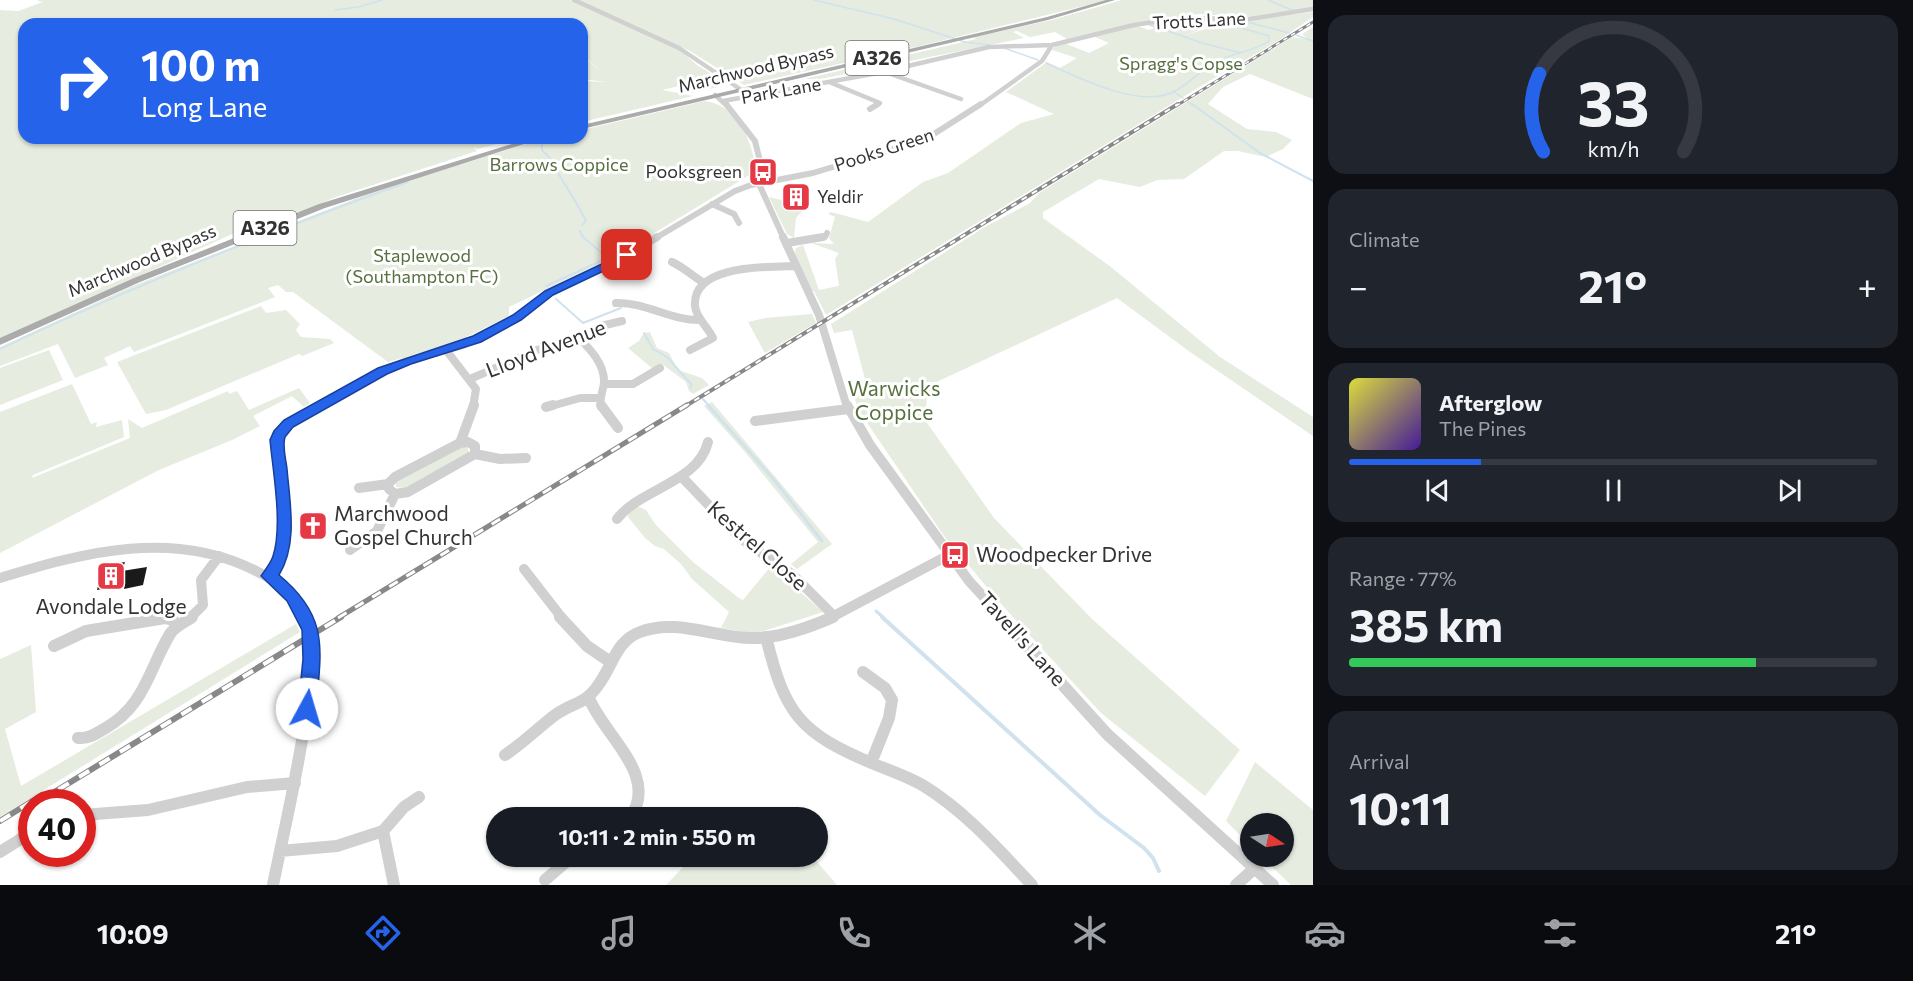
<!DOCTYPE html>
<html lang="en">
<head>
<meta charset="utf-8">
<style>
	:root { --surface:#171b24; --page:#20242c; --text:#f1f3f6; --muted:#9ea1a6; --line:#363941; --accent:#2563eb }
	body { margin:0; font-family:Commissioner,sans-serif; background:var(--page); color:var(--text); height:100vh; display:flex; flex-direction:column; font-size:22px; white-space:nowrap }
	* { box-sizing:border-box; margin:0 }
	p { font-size:20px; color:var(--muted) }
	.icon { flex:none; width:33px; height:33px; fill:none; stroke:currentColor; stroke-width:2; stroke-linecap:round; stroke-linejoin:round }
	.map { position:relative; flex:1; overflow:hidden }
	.side { display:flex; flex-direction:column; gap:15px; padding:15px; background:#0d0f14; width:600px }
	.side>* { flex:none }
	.top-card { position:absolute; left:18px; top:18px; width:570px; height:126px; border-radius:18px; box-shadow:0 2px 4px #0004; background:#2563eb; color:#fff; overflow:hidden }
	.needle { width:39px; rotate:102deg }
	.controls { position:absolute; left:1240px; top:813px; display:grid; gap:12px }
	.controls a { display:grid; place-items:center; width:54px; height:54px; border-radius:50%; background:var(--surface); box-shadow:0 2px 4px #0004; font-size:30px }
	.speed { position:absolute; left:18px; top:789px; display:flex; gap:12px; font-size:30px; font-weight:700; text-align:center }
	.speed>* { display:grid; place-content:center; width:78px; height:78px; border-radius:50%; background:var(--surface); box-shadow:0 2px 4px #0004; line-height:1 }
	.speed .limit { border:9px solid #d22; background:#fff; color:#111 }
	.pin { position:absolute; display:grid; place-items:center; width:51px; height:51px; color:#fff; margin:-26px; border-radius:12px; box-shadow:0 3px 9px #0006 }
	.me { position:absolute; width:66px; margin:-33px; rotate:6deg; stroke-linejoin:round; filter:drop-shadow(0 0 4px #0008) }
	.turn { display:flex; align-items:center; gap:21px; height:126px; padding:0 24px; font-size:27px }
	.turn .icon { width:78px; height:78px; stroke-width:2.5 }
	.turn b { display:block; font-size:42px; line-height:51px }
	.big { font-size:45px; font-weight:700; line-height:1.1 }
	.side .tile { flex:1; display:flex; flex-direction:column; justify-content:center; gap:9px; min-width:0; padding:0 21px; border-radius:18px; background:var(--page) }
	.side .dial { align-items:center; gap:0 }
	.dial svg { height:156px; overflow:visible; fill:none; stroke:var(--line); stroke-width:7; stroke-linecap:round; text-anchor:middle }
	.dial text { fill:var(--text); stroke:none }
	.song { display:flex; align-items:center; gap:18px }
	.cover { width:72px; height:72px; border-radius:9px; background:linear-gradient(135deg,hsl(60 70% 55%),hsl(260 70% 35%)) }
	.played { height:6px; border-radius:3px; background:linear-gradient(90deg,var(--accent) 25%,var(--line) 25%) }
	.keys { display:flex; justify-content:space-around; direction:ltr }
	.heat { display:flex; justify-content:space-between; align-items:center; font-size:33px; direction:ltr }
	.charge { height:9px; border-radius:4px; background:linear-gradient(90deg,#34c759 77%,var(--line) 0) }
	.trip { position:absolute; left:486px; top:807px; width:342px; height:60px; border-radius:30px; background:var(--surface); box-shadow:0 2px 4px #0004; font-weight:700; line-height:60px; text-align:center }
	.dock { display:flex; height:96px; justify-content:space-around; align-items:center; background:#090b0e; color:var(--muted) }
	.dock .icon { width:42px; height:42px }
	.dock .active { color:var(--accent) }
	.dock b { font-size:27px; color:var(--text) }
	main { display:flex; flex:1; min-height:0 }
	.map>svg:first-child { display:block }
</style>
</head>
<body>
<main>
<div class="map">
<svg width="1313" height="885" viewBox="0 0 1313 885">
	<rect width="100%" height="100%" fill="#fff"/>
	<path fill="#e6ecdf" d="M39,0H570L677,48L697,65L718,78V87L692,93L688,84L662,90L693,96L582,122V81L607,82L582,79V55L612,81L582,54V24H24V138H518L478,149L473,147L477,151L336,197L301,212L288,214L239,231L0,339V10L18,11L43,2L37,1Z
		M577,0H1108L920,46L744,85L690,51Z
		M1122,0H1313V8L1245,17L1200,14L1177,16L1067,39L1055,32L1030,37L1017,31L1013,32L1024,38L820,79H806L770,87L976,39L974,37L1052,20Z
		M1313,12V17L1276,42L1206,83L826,315L814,291H811L795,253L796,248L803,245L819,290L839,286L835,259L839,253L811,243L834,244L829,238L835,217L828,214L831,212L868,222L923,182L948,173L1021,123L1054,114L1006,92L1047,62L1060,68L1077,58L1052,50L1056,45L1064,43L1089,53L1109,43L1093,36L1138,26L1149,30L1154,28L1145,24L1190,18L1228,20L1185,35L1234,21Z
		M1313,27V99L1250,74L1223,87L1208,104L1247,129L1276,132L1292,140L1283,149L1266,157L1238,151H1224L1184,179L1157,180L1140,187L1099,179L1043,212V218L1111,267L1220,357L1313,417V436L1190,352L1117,298L928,386L925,420L994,518L1092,619L1240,750L1205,796L1101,713L1002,605L944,536L859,411L850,386L866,383L852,330L834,333L831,324L985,227L1030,203L1039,193L1291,38L1295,39L1290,37L1308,39L1302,34Z
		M705,101C739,106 752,141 756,171L620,254L509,307V316L452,344L388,362L293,292H286L278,285L268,288L275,297L134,352L130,346L104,358L108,365L75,378L58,344L0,366V347L130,287L370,193L542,139L582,138V130Z
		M769,197L807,206L796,218L794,238L787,234Z
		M261,306L266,313L286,310L300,324L296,330L301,337L330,339L334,343L302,356L299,354L166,410L146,414L117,362Z
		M812,314L816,323L765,353L748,322L765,318Z
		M650,332L657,348L669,353L678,370L702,378L709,385L693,394L689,391L686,382L662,364L653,369L628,348L639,341L644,333Z
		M49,350L63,380L0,405V368Z
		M72,384L91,424L97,422L96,427L122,420L124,437L33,475L32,478L130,438L128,419L142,428L228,391L229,394L237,391L249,410L299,388L310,403L304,407L292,396L253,416L260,426L232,440L159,470L0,553V412Z
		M712,402L832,544L797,569L791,564L818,542L745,452L704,406Z
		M462,447H467L470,453L406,488L396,487V482Z
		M637,506L646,510L656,525L693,562L739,598L743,600L771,566L823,612L764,631L751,633L721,628L729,612L692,579L681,564L664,549L655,546L645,538L628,517L629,512Z
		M296,624L300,632L0,817V659L31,645L36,712L5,729L21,786Z
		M1255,762L1313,810V885H1291L1262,857L1284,856V824H1251V846L1226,821Z
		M694,856L813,857L837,885H666Z"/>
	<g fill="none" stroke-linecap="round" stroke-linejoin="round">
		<path stroke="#cfe2ee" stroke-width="1.5" d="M814,0L894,19L965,42L989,45
			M1268,0L1292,10
			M335,10L358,7L382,0
			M1148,24L1202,43L1241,53
			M1296,35L1313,41
			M1004,48L1038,60
			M1046,63C1077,77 1139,109 1173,92C1188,85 1199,71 1214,63C1231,53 1253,52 1269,41V36L1235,26L1234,22H1247L1289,33
			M1173,91L1183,98
			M1188,102L1194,106"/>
		<path stroke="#cfe2ee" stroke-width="2" d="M1192,104L1260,153L1313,181
			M542,139V150C553,160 554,166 561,178C570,193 578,204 586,221L582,225
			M580,231L583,237L602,253
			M546,286L603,260L607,256
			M556,299L583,323L621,308
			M644,333L653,349L667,357L691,384V388
			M0,349C133,286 269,232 408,182
			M703,399L710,407"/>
		<path stroke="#cfe2ee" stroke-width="3" d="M708,405L775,481L822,541
			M876,611L884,618"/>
		<path stroke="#cfe2ee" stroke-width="4" d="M882,617L1100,815L1144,848L1153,858L1159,871"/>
	</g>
	<path fill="#1a1a1a" d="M321,517L325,525L304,534L301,527Z
		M125,562L122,571L147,567L143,585L124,589L125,584L97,590L103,566Z"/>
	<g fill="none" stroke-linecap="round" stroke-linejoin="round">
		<path stroke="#d0d0d0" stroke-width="4.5" d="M574,0L679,48L740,89
			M885,72L961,99
			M829,82L880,103L875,106
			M715,95L727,106
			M723,101L878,73L989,47L1052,45L1134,25L1180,18L1249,19L1313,9
			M979,106L1042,61L1052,45"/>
		<path stroke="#d0d0d0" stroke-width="6" d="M726,104L755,141L759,157V184L784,239
			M870,109L878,104
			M712,204L734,214L739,223
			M654,239L735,191L751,185L813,173L926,139L981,104
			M814,239L825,237L827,233"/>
		<path stroke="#d0d0d0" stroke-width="8" d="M783,237L819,315L847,407
			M787,243L823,237
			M672,262C685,268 692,276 704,283
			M616,303C646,302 671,321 701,320
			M578,337C590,349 605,364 604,383C603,392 599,397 601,407
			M446,350L476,389L473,407
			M690,350L713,338C708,327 696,318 695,306C692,264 768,267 796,266
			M470,379L537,350L578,337L601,326L622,321
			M604,384H633L660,368
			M320,407L382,371L407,361L463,345L505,325L549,293L627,255L657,237
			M548,407L580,398H600"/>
		<path stroke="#d0d0d0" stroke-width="10" d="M601,405L618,428
			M847,405L870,445L969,581L1003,618
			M546,407L553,405
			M755,421L848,409
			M468,442L475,446V454L408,492L395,494L389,489L388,484L395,477L460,443Z
			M460,443L474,405
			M475,454L500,459L526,458
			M681,476L740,538L792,574L834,616
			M359,488L388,484
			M617,519C641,488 698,483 708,442
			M350,550L377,531L395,494
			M524,569L562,618
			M269,576C294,535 283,485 277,440L289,424L322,405
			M0,578C85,552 175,528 258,572C278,582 299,597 306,618
			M163,618H167
			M190,618L203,605L201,580L219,556
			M830,618L949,555"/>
		<path stroke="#d0d0d0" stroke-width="12" d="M560,617L587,646L609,661
			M1001,617L1107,734L1273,885
			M766,637C785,715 800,733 874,764C891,771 909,777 924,786C966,812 999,850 1032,885
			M54,646L86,631L165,618L173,620L176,626
			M863,672L885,688L892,700L889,718L871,763
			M589,698C604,736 660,775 630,818
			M78,738C88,739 95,734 104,729C145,706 148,671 170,634C174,627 185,622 192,617
			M505,755C523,743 538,728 555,715C573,702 585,705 599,684C613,665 616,641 640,632C675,618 713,637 749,638C777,639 808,628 833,617
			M82,815L148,810L247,787L295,783
			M383,831L404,807L419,797
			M280,851L337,846L383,831L394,885
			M0,852L32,832
			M545,880L573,856
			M273,885C285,826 299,768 307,708C311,677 316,647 306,617
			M1236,885L1255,868"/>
		<path fill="#ababab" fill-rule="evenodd" d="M1106,0H1115L1048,20L582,129V125L1047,17Z
			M531,138H543L325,208L140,282L0,345V338L134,278L319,204Z"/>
		<g stroke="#888" stroke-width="3">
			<path id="rail-far3" d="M1176,106L1313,22"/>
		</g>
		<g stroke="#888" stroke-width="4">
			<path id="rail-far2" d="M684,407L1178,104"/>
		</g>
		<g stroke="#888" stroke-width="5">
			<path id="rail-far1" d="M338,618L687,405"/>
		</g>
		<g stroke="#888" stroke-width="6">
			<path id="rail" d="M38,802L341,617
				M0,821L42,795"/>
		</g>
		<use href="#rail-far3" stroke="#fff" stroke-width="1.5" stroke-dasharray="4.5" stroke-linecap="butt"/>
		<use href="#rail-far2" stroke="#fff" stroke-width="2" stroke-dasharray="6" stroke-linecap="butt"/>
		<use href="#rail-far1" stroke="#fff" stroke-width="3" stroke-dasharray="10" stroke-linecap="butt"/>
		<use href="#rail" stroke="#fff" stroke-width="4" stroke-dasharray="12" stroke-linecap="butt"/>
	</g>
	<path fill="#2563eb" stroke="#184099" stroke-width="1.5" d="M627,252L633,255L631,258L553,295L521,320L481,342L411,364L387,374L293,427L285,437C282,447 286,459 287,469C290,504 298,544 279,575C330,617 321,650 316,709L313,715L307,718L301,715L298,709L303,659L302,630L287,601L261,576C265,570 271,563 273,556C283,526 273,472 270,440L274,431L284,420L378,368L473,336L513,315L545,291Z"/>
	<defs>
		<g id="bus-square" transform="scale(1.5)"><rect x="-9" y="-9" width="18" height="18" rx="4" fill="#e63946" stroke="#fff"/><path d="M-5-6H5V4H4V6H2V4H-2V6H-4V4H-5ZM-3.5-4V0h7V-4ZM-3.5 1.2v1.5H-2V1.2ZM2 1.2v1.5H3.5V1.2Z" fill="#fff"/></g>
		<g id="building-square" transform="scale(1.5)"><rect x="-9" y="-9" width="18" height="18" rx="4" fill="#e63946" stroke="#fff"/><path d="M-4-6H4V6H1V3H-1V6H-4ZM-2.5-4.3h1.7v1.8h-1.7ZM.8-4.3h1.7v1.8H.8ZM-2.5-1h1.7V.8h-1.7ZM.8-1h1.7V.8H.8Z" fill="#fff"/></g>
		<g id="church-square" transform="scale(1.5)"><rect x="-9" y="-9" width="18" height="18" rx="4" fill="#e63946" stroke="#fff"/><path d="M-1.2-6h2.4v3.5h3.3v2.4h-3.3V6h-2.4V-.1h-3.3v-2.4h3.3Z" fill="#fff"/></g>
	</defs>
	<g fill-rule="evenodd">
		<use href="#bus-square" x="763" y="172"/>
		<use href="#building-square" x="796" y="197"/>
		<use href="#church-square" x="313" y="526"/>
		<use href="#bus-square" x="955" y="555"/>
		<use href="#building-square" x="111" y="576"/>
	</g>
	<g text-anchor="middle" stroke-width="6" stroke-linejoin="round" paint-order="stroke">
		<g font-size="18" fill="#333" stroke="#fff">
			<text transform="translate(1199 21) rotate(-3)" y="6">Trotts Lane</text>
			<text transform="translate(756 69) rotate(-13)" y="6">Marchwood Bypass</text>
			<text transform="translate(781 91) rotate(-10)" y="6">Park Lane</text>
			<text transform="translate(884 150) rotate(-18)" y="6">Pooks Green</text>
			<text transform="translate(142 261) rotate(-23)" y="6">Marchwood Bypass</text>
		</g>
		<g font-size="18" fill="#56703f" stroke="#fff">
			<text x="1181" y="70">Spragg's Copse</text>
			<text x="559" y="171">Barrows Coppice</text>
			<text x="422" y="262">Staplewood<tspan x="422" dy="21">(Southampton FC)</tspan></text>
		</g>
		<g font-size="18" fill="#333" stroke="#fff" text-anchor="end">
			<text x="742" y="178">Pooksgreen</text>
			<text x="817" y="203" text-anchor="start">Yeldir</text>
		</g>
		<g fill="#fff" stroke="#707070" stroke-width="1.5">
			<rect x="845.5" y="41" width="63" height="34" rx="4.5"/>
			<rect x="233.5" y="211" width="63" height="34" rx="4.5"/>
		</g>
		<g font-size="20" font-weight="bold" fill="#333">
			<text x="877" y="65">A326</text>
			<text x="265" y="235">A326</text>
		</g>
		<g font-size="21" fill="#333" stroke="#fff">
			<text transform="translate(546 349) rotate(-21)" y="7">Lloyd Avenue</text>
			<text transform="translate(757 546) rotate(41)" y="7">Kestrel Close</text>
			<text transform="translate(1022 639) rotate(48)" y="7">Tavell's Lane</text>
		</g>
		<g font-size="21" fill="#56703f" stroke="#fff">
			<text x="894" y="396">Warwicks<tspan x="894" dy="24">Coppice</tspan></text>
		</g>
		<g font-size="21" fill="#333" stroke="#fff" text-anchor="start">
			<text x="334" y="521">Marchwood<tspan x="334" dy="24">Gospel Church</tspan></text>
			<text x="976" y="562">Woodpecker Drive</text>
			<text x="111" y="614" text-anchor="middle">Avondale Lodge</text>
		</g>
	</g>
</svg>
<div class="controls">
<a><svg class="needle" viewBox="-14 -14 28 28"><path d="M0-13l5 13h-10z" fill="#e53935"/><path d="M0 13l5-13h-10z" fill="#9ea1a6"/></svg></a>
</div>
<div class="speed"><div class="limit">40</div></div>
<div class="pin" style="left:627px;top:255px;background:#d93025"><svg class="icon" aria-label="arrive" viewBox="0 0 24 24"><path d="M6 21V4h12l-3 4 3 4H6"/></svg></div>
<svg class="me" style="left:307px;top:709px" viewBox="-20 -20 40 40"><circle r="19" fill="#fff"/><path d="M0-13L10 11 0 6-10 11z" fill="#2563eb"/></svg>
<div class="trip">10:11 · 2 min · 550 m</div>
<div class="top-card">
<div class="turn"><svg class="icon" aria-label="right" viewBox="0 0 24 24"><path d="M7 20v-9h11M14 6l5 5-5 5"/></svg><div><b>100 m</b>Long Lane</div></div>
</div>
</div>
<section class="side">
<div class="tile dial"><svg viewBox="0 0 100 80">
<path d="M14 69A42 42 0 1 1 86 69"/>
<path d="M14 69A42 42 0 0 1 12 29" stroke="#2563eb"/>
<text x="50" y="56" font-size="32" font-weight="700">33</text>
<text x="50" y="72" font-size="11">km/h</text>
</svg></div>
<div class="tile"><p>Climate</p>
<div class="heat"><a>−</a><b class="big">21°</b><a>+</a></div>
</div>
<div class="tile">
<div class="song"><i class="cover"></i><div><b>Afterglow</b><p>The Pines</p></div></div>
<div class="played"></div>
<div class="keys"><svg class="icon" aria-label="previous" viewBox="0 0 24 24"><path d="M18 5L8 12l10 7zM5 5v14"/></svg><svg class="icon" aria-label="pause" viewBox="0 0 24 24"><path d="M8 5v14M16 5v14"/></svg><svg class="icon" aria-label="next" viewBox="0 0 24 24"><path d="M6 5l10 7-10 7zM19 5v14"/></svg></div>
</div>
<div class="tile"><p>Range · 77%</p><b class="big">385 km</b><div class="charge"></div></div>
<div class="tile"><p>Arrival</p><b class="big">10:11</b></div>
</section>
</main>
<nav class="dock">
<b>10:09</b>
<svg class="icon active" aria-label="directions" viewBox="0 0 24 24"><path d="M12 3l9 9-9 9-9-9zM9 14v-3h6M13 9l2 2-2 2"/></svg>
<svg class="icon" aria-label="music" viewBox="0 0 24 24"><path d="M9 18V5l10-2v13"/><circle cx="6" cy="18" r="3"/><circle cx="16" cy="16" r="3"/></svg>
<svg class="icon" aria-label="phone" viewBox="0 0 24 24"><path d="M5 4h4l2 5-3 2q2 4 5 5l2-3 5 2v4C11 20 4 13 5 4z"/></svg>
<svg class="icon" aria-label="climate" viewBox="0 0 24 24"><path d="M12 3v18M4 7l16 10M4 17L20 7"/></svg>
<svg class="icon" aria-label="car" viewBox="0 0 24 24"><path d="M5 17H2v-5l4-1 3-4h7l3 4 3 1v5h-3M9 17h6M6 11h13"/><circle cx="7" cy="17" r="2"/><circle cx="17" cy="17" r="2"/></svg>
<svg class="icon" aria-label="filters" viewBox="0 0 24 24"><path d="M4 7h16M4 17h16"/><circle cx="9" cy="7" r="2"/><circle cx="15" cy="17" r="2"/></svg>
<b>21°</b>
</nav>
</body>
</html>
